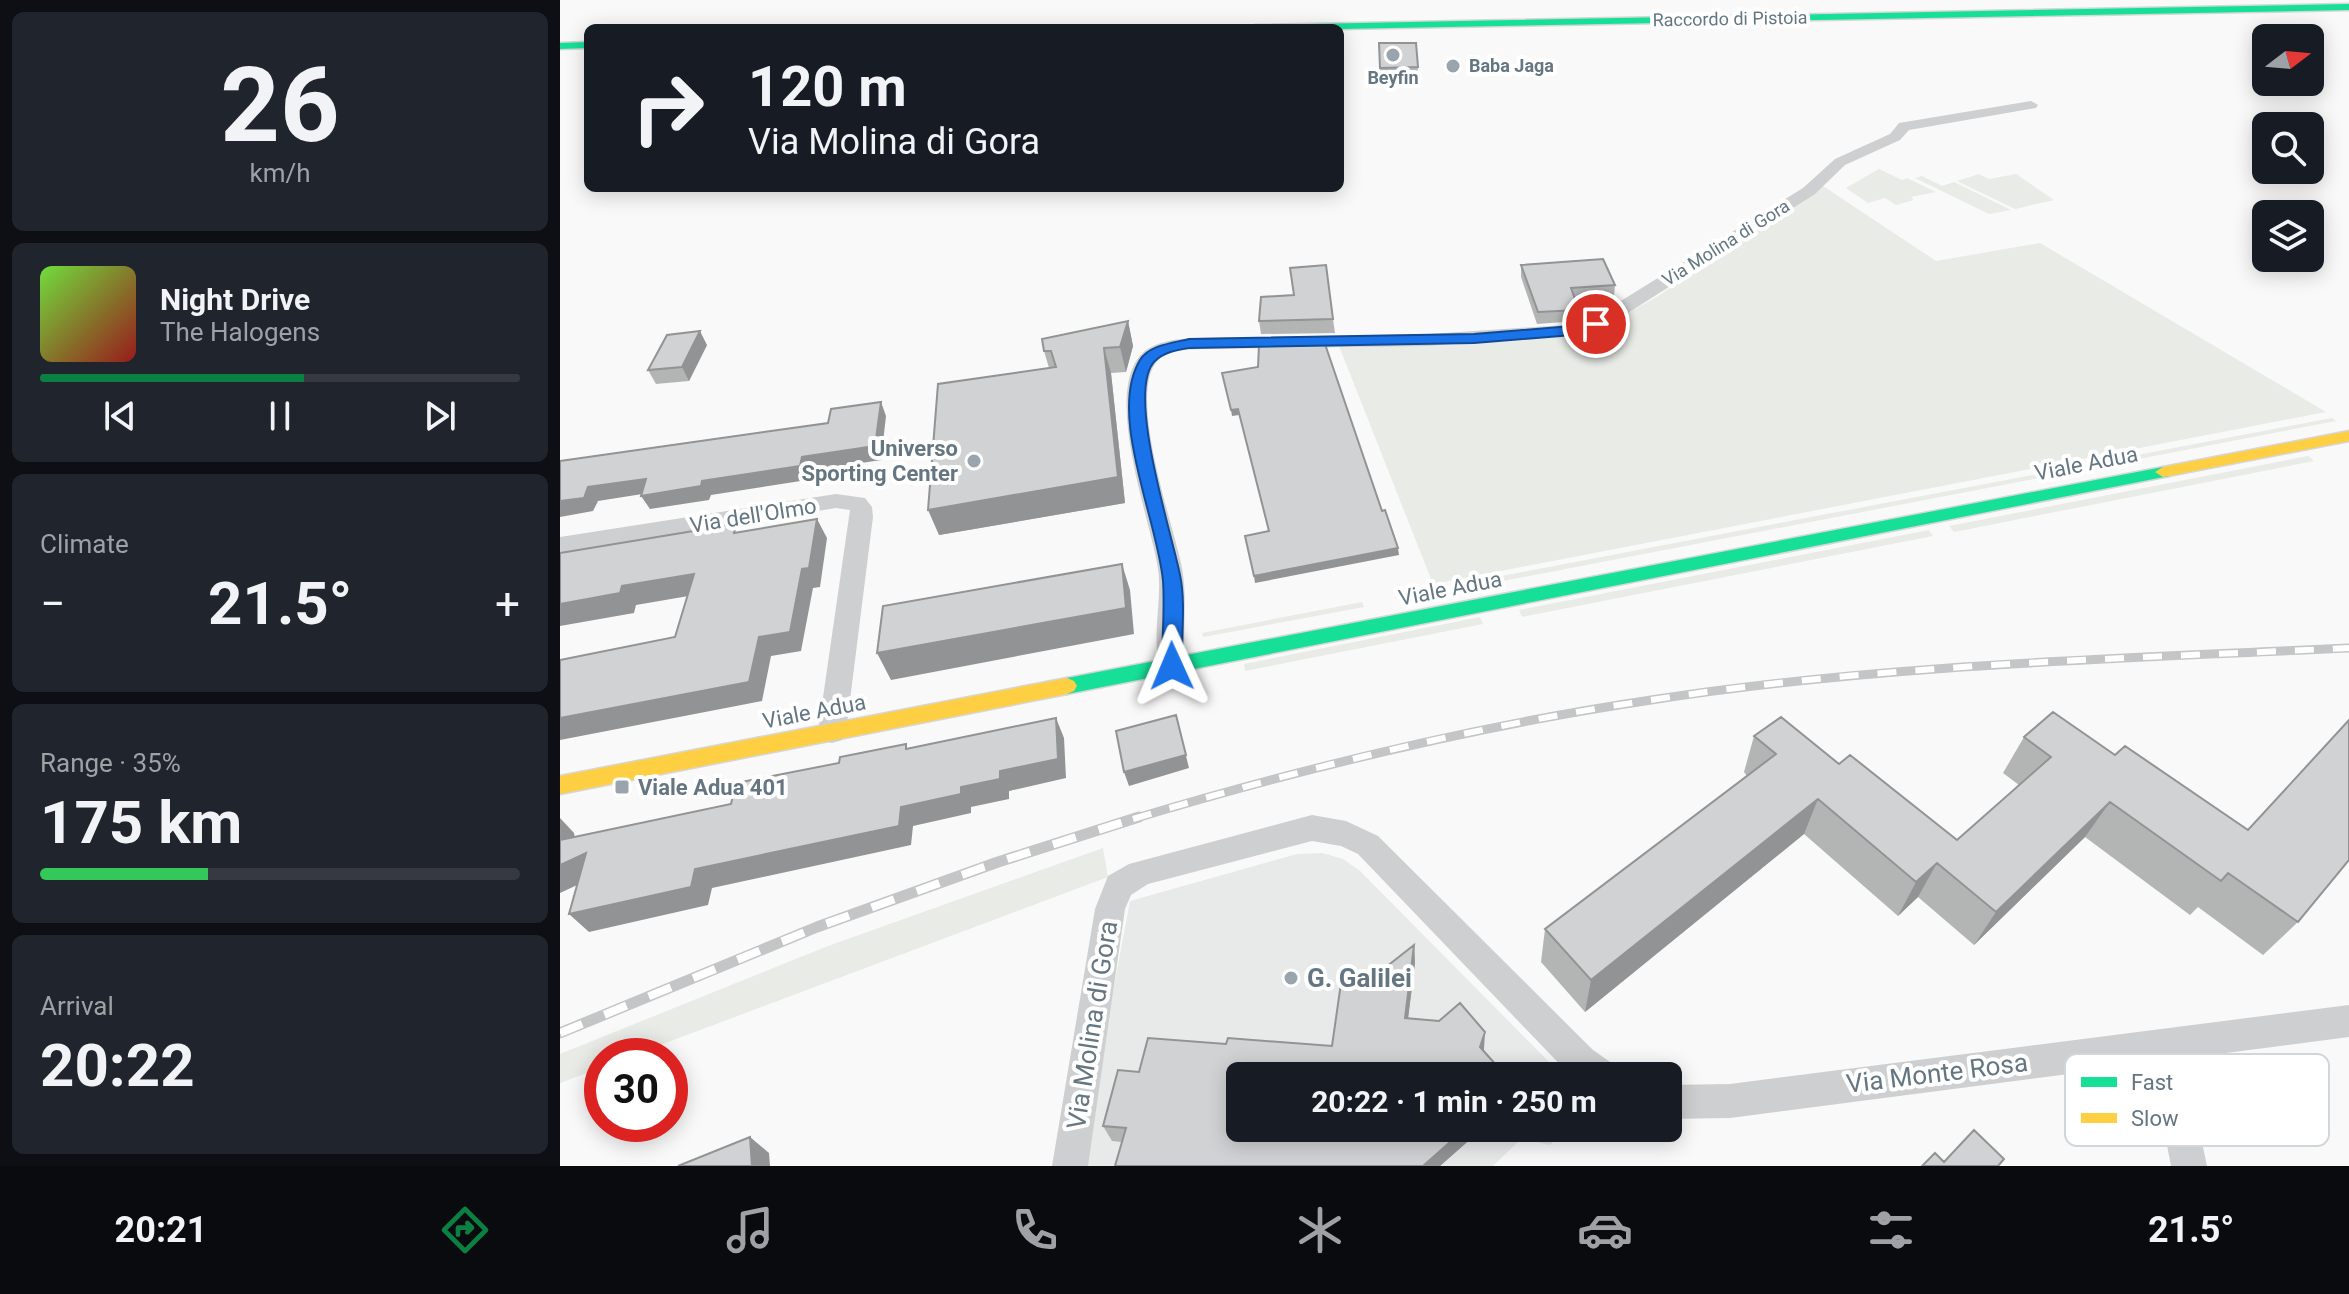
<!DOCTYPE html>
<html lang="en">
<head>
<meta charset="utf-8">
<style>
	:root { --surface:#171b24; --page:#20242c; --text:#f1f3f6; --muted:#9ea1a6; --line:#363941; --accent:#0b8043 }
	body { margin:0; font-family:Roboto,sans-serif; background:var(--page); color:var(--text); height:100vh; display:flex; flex-direction:column; font-size:30px; white-space:nowrap }
	* { box-sizing:border-box; margin:0 }
	p { font-size:26px; color:var(--muted) }
	.icon { flex:none; width:44px; height:44px; fill:none; stroke:currentColor; stroke-width:2; stroke-linecap:round; stroke-linejoin:round }
	.map { position:relative; flex:1; overflow:hidden }
	.side { display:flex; flex-direction:column; gap:12px; padding:12px; background:#0d0f14; width:560px }
	.side>* { flex:none }
	.top-card { position:absolute; left:24px; top:24px; width:760px; height:168px; border-radius:12px; box-shadow:0 4px 20px #0003; background:#171b24; color:var(--text); overflow:hidden }
	.needle { width:52px; rotate:74deg }
	.fabs { position:absolute; left:1692px; top:24px; display:grid; gap:16px }
	.fabs a { display:grid; place-items:center; width:72px; height:72px; border-radius:12px; background:var(--surface); box-shadow:0 4px 20px #0003; font-size:40px }
	.speed { position:absolute; left:24px; top:1038px; display:flex; gap:16px; font-size:40px; font-weight:700; text-align:center }
	.speed>* { display:grid; place-content:center; width:104px; height:104px; border-radius:50%; background:var(--surface); box-shadow:0 4px 20px #0003; line-height:1 }
	.speed .limit { border:12px solid #d22; background:#fff; color:#111 }
	.pin { position:absolute; display:grid; place-items:center; width:68px; height:68px; color:#fff; margin:-34px; border:4px solid #fff; border-radius:50%; box-shadow:0 2px 8px #0007 }
	.me { position:absolute; width:88px; margin:-44px; rotate:359deg; stroke-linejoin:round; filter:drop-shadow(0 0 6px #0008) }
	.turn { display:flex; align-items:center; gap:28px; height:168px; padding:0 32px; font-size:36px }
	.turn .icon { width:104px; height:104px; stroke-width:2.5 }
	.turn b { display:block; font-size:56px; line-height:68px }
	.big { font-size:60px; font-weight:700; line-height:1.1 }
	.side .tile { flex:1; display:flex; flex-direction:column; justify-content:center; gap:12px; min-width:0; padding:0 28px; border-radius:12px; background:var(--page) }
	.side .dial { align-items:center; gap:0 }
	.dial b { font-size:104px; line-height:1 }
	.song { display:flex; align-items:center; gap:24px }
	.cover { width:96px; height:96px; border-radius:12px; background:linear-gradient(135deg,hsl(100 70% 55%),hsl(0 70% 35%)) }
	.played { height:8px; border-radius:4px; background:linear-gradient(90deg,var(--accent) 55%,var(--line) 55%) }
	.keys { display:flex; justify-content:space-around; direction:ltr }
	.heat { display:flex; justify-content:space-between; align-items:center; font-size:44px; direction:ltr }
	.charge { height:12px; border-radius:6px; background:linear-gradient(90deg,#34c759 35%,var(--line) 0) }
	.trip { position:absolute; left:666px; top:1062px; width:456px; height:80px; border-radius:12px; background:var(--surface); box-shadow:0 4px 20px #0003; font-weight:700; line-height:80px; text-align:center }
	.menu { display:flex; height:128px; justify-content:space-around; align-items:center; background:#090b0e; color:var(--muted) }
	.menu .icon { width:56px; height:56px }
	.menu .active { color:var(--accent) }
	.menu b { font-size:36px; color:var(--text) }
	main { display:flex; flex:1; min-height:0 }
	.map>svg:first-child { display:block }
</style>
</head>
<body>
<main>
<section class="side">
<div class="tile dial"><b>26</b><p>km/h</p></div>
<div class="tile">
<div class="song"><i class="cover"></i><div><b>Night Drive</b><p>The Halogens</p></div></div>
<div class="played"></div>
<div class="keys"><svg class="icon" aria-label="previous" viewBox="0 0 24 24"><path d="M18 5L8 12l10 7zM5 5v14"/></svg><svg class="icon" aria-label="pause" viewBox="0 0 24 24"><path d="M8 5v14M16 5v14"/></svg><svg class="icon" aria-label="next" viewBox="0 0 24 24"><path d="M6 5l10 7-10 7zM19 5v14"/></svg></div>
</div>
<div class="tile"><p>Climate</p>
<div class="heat"><a>−</a><b class="big">21.5°</b><a>+</a></div>
</div>
<div class="tile"><p>Range · 35%</p><b class="big">175 km</b><div class="charge"></div></div>
<div class="tile"><p>Arrival</p><b class="big">20:22</b></div>
</section>
<div class="map">
<svg width="1789" height="1166" viewBox="0 0 1789 1166">
	<rect width="100%" height="100%" fill="#f9f9f9"/>
	<path fill="#e8e9e9" d="M762,853L783,859L800,871L1003,1076H680V1128H1007L990,1145L961,1139L933,1166H527L541,1055L570,901L737,854Z"/>
	<path fill="#e8ebe6" d="M1319,169L1342,180L1347,178L1376,192L1351,197L1354,200L1336,205L1325,198L1308,203L1286,188Z
		M1419,174L1429,179L1456,174L1494,200L1455,209L1397,181Z
		M1362,176L1382,186L1394,182L1451,210L1429,214L1355,178Z
		M1263,186L1376,261L1480,243L1766,412L873,584L779,346L886,345L1026,335L1095,298Z
		M1772,418L1776,421L938,582L936,577Z
		M1748,456L1754,461L1394,532L1389,526Z
		M1369,530L1373,536L962,617L959,610Z
		M802,602L804,607L643,637L642,633Z
		M920,617L923,624L685,671L684,664Z
		M543,848L548,877L71,1056H42V1067L0,1083V1054L268,946Z"/>
	<g fill="none" stroke-linecap="round" stroke-linejoin="round">
		<g stroke="#d5d6d7" stroke-width="3">
			<path id="fast" d="M1789,4V10L780,29L690,28L695,25Z
				M28,42V48L0,49V43Z
				M1603,467L1611,472L1609,476L507,694L500,691L497,686L500,681L507,678Z"/>
		</g>
		<g stroke="#d5d6d7" stroke-width="3">
			<path id="slow" d="M1789,431V441L1603,477L1595,472L1603,467Z
				M507,678L514,681L517,686L514,691L507,694L0,794V776Z"/>
		</g>
		<path fill="#cecfd0" fill-rule="evenodd" d="M1471,101L1478,105L1476,108L1349,130L1340,140L1285,165L1255,194L1049,325L1029,333L869,346L640,349C627,350 610,349 599,359C565,391 614,526 622,568C628,600 622,633 625,666L621,673L612,676L603,673C589,648 603,599 598,569C591,520 539,386 586,350C599,341 618,339 633,338L869,334L1019,324L1035,317L1243,188L1275,159L1330,134L1339,123Z
			M276,494L305,498L312,507L313,517L286,732L282,740L272,743L262,740L258,732L290,510L276,508L0,553V537Z
			M752,815L786,821L818,836L1033,1050L1053,1064L1058,1076L1009,1074L798,854L781,846L752,841L588,884L571,895L565,909L528,1166H492L535,909L548,876L569,864Z
			M1789,1005V1037L1612,1060L1637,1119L1647,1166H1611L1602,1119L1578,1065L1170,1118L1108,1119V1085L1170,1084Z"/>
		<use href="#fast" fill="#16e098" fill-rule="evenodd"/>
		<use href="#slow" fill="#ffcf43" fill-rule="evenodd"/>
		<g stroke="#c3c5c6" stroke-width="9">
			<path id="rail-far1" d="M573,819C743,768 916,726 1091,700C1322,664 1557,659 1789,648"/>
		</g>
		<g stroke="#c3c5c6" stroke-width="11">
			<path id="rail" d="M0,1033L257,927L438,862L579,817"/>
		</g>
		<use href="#rail-far1" stroke="#fff" stroke-width="6" stroke-dasharray="19" stroke-linecap="butt"/>
		<use href="#rail" stroke="#fff" stroke-width="8" stroke-dasharray="24" stroke-linecap="butt"/>
	</g>
	<path fill="#b3b5b5" d="M819,43H856L858,72L820,73Z
		M961,265L1055,285L1054,296L1015,299L1019,310L1018,321L977,324L961,277Z
		M773,319L775,333L701,334L699,321Z
		M568,321L573,346L566,372L551,373L565,503L379,535L489,368L484,351Z
		M147,345L129,381L96,384L88,370Z
		M1493,712L1738,922L1703,955L1638,907L1630,915L1525,837L1414,945L1358,897L1338,916L1244,834L1025,1012L981,962L985,929L1187,776L1184,772L1194,736L1279,764L1397,840L1459,785L1443,773L1464,737Z
		M854,945L855,963L848,1018L925,1032L680,1128H923L880,1166H555L562,1142L552,1141L543,1126L579,1072L666,1044L772,1046L812,978Z"/>
	<path fill="#929394" d="M568,321L573,346L566,372L560,347Z
		M140,331L147,345L129,381L122,367Z
		M544,348L551,373L565,503L379,535L368,510Z
		M321,402L326,416L321,460L249,471L247,480L151,495L149,500L90,509L81,496L242,457Z
		M678,409L679,415L672,416L671,410Z
		M86,479L95,492L38,501L33,511L0,517V501L28,487Z
		M257,519L267,538L260,587L253,588L241,651L211,656L202,701L0,740V718L199,637L242,569Z
		M838,548L839,555L695,583L694,576Z
		M562,564L570,590L574,634L331,680L317,653Z
		M134,574L146,593L76,605L74,613L0,626V604L62,586Z
		M616,715L629,768L569,786L564,772Z
		M496,718L504,738L506,778L449,791V799L411,807V813L353,826L351,845L152,888L148,905L29,932L9,914L135,869L401,787L440,771Z
		M1258,799L1244,834L1025,1012L1031,980Z
		M1550,802L1525,837L1414,945L1436,912Z
		M0,818L14,833L18,857L26,853L45,872L0,893Z
		M1377,863L1358,897L1338,916L1356,882Z
		M854,945L855,963L846,1035L845,1018Z
		M925,1032L924,1049L920,1064V1047Z
		M906,1128H923L880,1166H863Z
		M190,1137L209,1153L210,1166H192Z"/>
	<path fill="#d0d2d3" stroke="#929394" stroke-width="2" d="M819,43H856L858,67L820,68Z
		M1043,259L1055,285L1011,288L1019,310L978,312L961,265Z
		M766,265L773,319L699,321L701,297L734,295L730,268Z
		M568,321L560,347L544,348L558,477L368,510L378,384L496,367L491,351H484L482,339Z
		M140,331L122,367L88,370L107,335Z
		M765,344L822,511L825,510L838,548L694,576L685,536L709,531L678,409L671,410L662,373L698,367L699,345Z
		M321,402L315,446L242,457L240,466L142,481L141,486L81,496L86,479L28,487L24,498L0,501V461L268,423L271,409Z
		M257,519L249,568L242,569L230,632L199,637L189,682L0,718V660L115,637L134,574L62,586L60,593L0,604V553L176,524L174,533Z
		M562,564L566,608L317,653L323,606Z
		M1493,712L1555,755L1565,746L1688,830L1789,720V860L1738,922L1668,873L1661,881L1550,802L1436,912L1377,863L1356,882L1258,799L1031,980L985,929L1216,754L1194,736L1221,717L1279,764L1290,755L1397,840L1491,757L1464,737Z
		M616,715L626,755L564,772L556,731Z
		M496,718L498,759L440,771V779L401,787V794L341,807L339,826L135,869L131,887L9,914L26,853L0,865V840L171,804L176,783L279,763L280,757L346,744V749Z
		M854,945L845,1018L879,1021L900,1003L925,1032L920,1047L946,1076H680V1128H906L863,1166H555L566,1128L543,1126L558,1070L579,1072L588,1038L666,1044L668,1038L772,1046L782,976L812,978Z
		M1414,1130L1444,1159L1438,1166H1362L1375,1153L1384,1162Z
		M190,1137L192,1166H118Z"/>
	<path fill="#1a73e8" stroke="#114b97" stroke-width="2" d="M1036,320L1043,324L1041,327L1013,335L914,343L629,348C617,350 604,352 595,361C565,390 612,534 620,575C626,603 621,637 622,666L619,672H605L602,666C602,638 605,609 603,581C598,521 547,414 580,360C589,345 613,343 629,339L914,334L1012,326Z"/>
	<g fill="#99a4ac" stroke="#fff" stroke-width="3">
		<circle cx="833" cy="55" r="8"/>
		<circle cx="893" cy="66" r="8"/>
		<circle cx="414" cy="461" r="8"/>
		<rect x="54" y="779" width="16" height="16" rx="4"/>
		<circle cx="731" cy="978" r="8"/>
	</g>
	<g text-anchor="middle" stroke-width="8" stroke-linejoin="round" paint-order="stroke">
		<g font-size="18" fill="#657683" stroke="#fff">
			<text transform="translate(1170 19) rotate(-1)" y="6">Raccordo di Pistoia</text>
			<text transform="translate(1166 243) rotate(-32)" y="6">Via Molina di Gora</text>
		</g>
		<g font-size="18" font-weight="bold" fill="#657683" stroke="#fff" text-anchor="start">
			<text x="909" y="72">Baba Jaga</text>
			<text x="833" y="84" text-anchor="middle">Beyfin</text>
		</g>
		<g font-size="22" font-weight="bold" fill="#657683" stroke="#fff" text-anchor="end">
			<text x="398" y="456">Universo<tspan x="398" dy="25">Sporting Center</tspan></text>
			<text x="78" y="795" text-anchor="start">Viale Adua 401</text>
		</g>
		<g font-size="22" fill="#657683" stroke="#fff">
			<text transform="translate(1526 463) rotate(-11)" y="8">Viale Adua</text>
			<text transform="translate(193 515) rotate(-9)" y="8">Via dell'Olmo</text>
			<text transform="translate(890 588) rotate(-11)" y="8">Viale Adua</text>
			<text transform="translate(254 711) rotate(-11)" y="8">Viale Adua</text>
		</g>
		<g font-size="26" font-weight="bold" fill="#657683" stroke="#fff" text-anchor="start">
			<text x="747" y="987">G. Galilei</text>
		</g>
		<g font-size="26" fill="#657683" stroke="#fff">
			<text transform="translate(532 1025) rotate(-81)" y="9">Via Molina di Gora</text>
			<text transform="translate(1377 1073) rotate(-7)" y="9">Via Monte Rosa</text>
		</g>
	</g>
	<rect x="1505" y="1054" width="264" height="92" rx="12" fill="#fff" stroke="#d1d6da" stroke-width="2"/>
	<rect x="1521" y="1077" width="36" height="10" fill="#16e098"/>
	<rect x="1521" y="1113" width="36" height="10" fill="#ffcf43"/>
	<g font-size="22" fill="#657683">
		<text x="1571" y="1090">Fast</text>
		<text x="1571" y="1126">Slow</text>
	</g>
</svg>
<div class="fabs">
<a><svg class="needle" viewBox="-14 -14 28 28"><path d="M0-13l5 13h-10z" fill="#e53935"/><path d="M0 13l5-13h-10z" fill="#9ea1a6"/></svg></a>
<a><svg class="icon" aria-label="search" viewBox="0 0 24 24"><circle cx="10" cy="10" r="6"/><path d="M15 15l6 6"/></svg></a>
<a><svg class="icon" aria-label="layers" viewBox="0 0 24 24"><path d="M12 4l9 5-9 5-9-5zM3 14l9 5 9-5"/></svg></a>
</div>
<div class="speed"><div class="limit">30</div></div>
<div class="pin" style="left:1036px;top:324px;background:#d93025"><svg class="icon" aria-label="arrive" viewBox="0 0 24 24"><path d="M6 21V4h12l-3 4 3 4H6"/></svg></div>
<svg class="me" style="left:612px;top:666px" viewBox="-20 -20 40 40"><path d="M0-17L14 15 0 8-14 15z" fill="#1a73e8" stroke="#fff" stroke-width="4"/></svg>
<div class="trip">20:22 · 1 min · 250 m</div>
<div class="top-card">
<div class="turn"><svg class="icon" aria-label="right" viewBox="0 0 24 24"><path d="M7 20v-9h11M14 6l5 5-5 5"/></svg><div><b>120 m</b>Via Molina di Gora</div></div>
</div>
</div>
</main>
<nav class="menu">
<b>20:21</b>
<svg class="icon active" aria-label="directions" viewBox="0 0 24 24"><path d="M12 3l9 9-9 9-9-9zM9 14v-3h6M13 9l2 2-2 2"/></svg>
<svg class="icon" aria-label="music" viewBox="0 0 24 24"><path d="M9 18V5l10-2v13"/><circle cx="6" cy="18" r="3"/><circle cx="16" cy="16" r="3"/></svg>
<svg class="icon" aria-label="phone" viewBox="0 0 24 24"><path d="M5 4h4l2 5-3 2q2 4 5 5l2-3 5 2v4C11 20 4 13 5 4z"/></svg>
<svg class="icon" aria-label="climate" viewBox="0 0 24 24"><path d="M12 3v18M4 7l16 10M4 17L20 7"/></svg>
<svg class="icon" aria-label="car" viewBox="0 0 24 24"><path d="M5 17H2v-5l4-1 3-4h7l3 4 3 1v5h-3M9 17h6M6 11h13"/><circle cx="7" cy="17" r="2"/><circle cx="17" cy="17" r="2"/></svg>
<svg class="icon" aria-label="filters" viewBox="0 0 24 24"><path d="M4 7h16M4 17h16"/><circle cx="9" cy="7" r="2"/><circle cx="15" cy="17" r="2"/></svg>
<b>21.5°</b>
</nav>
</body>
</html>
